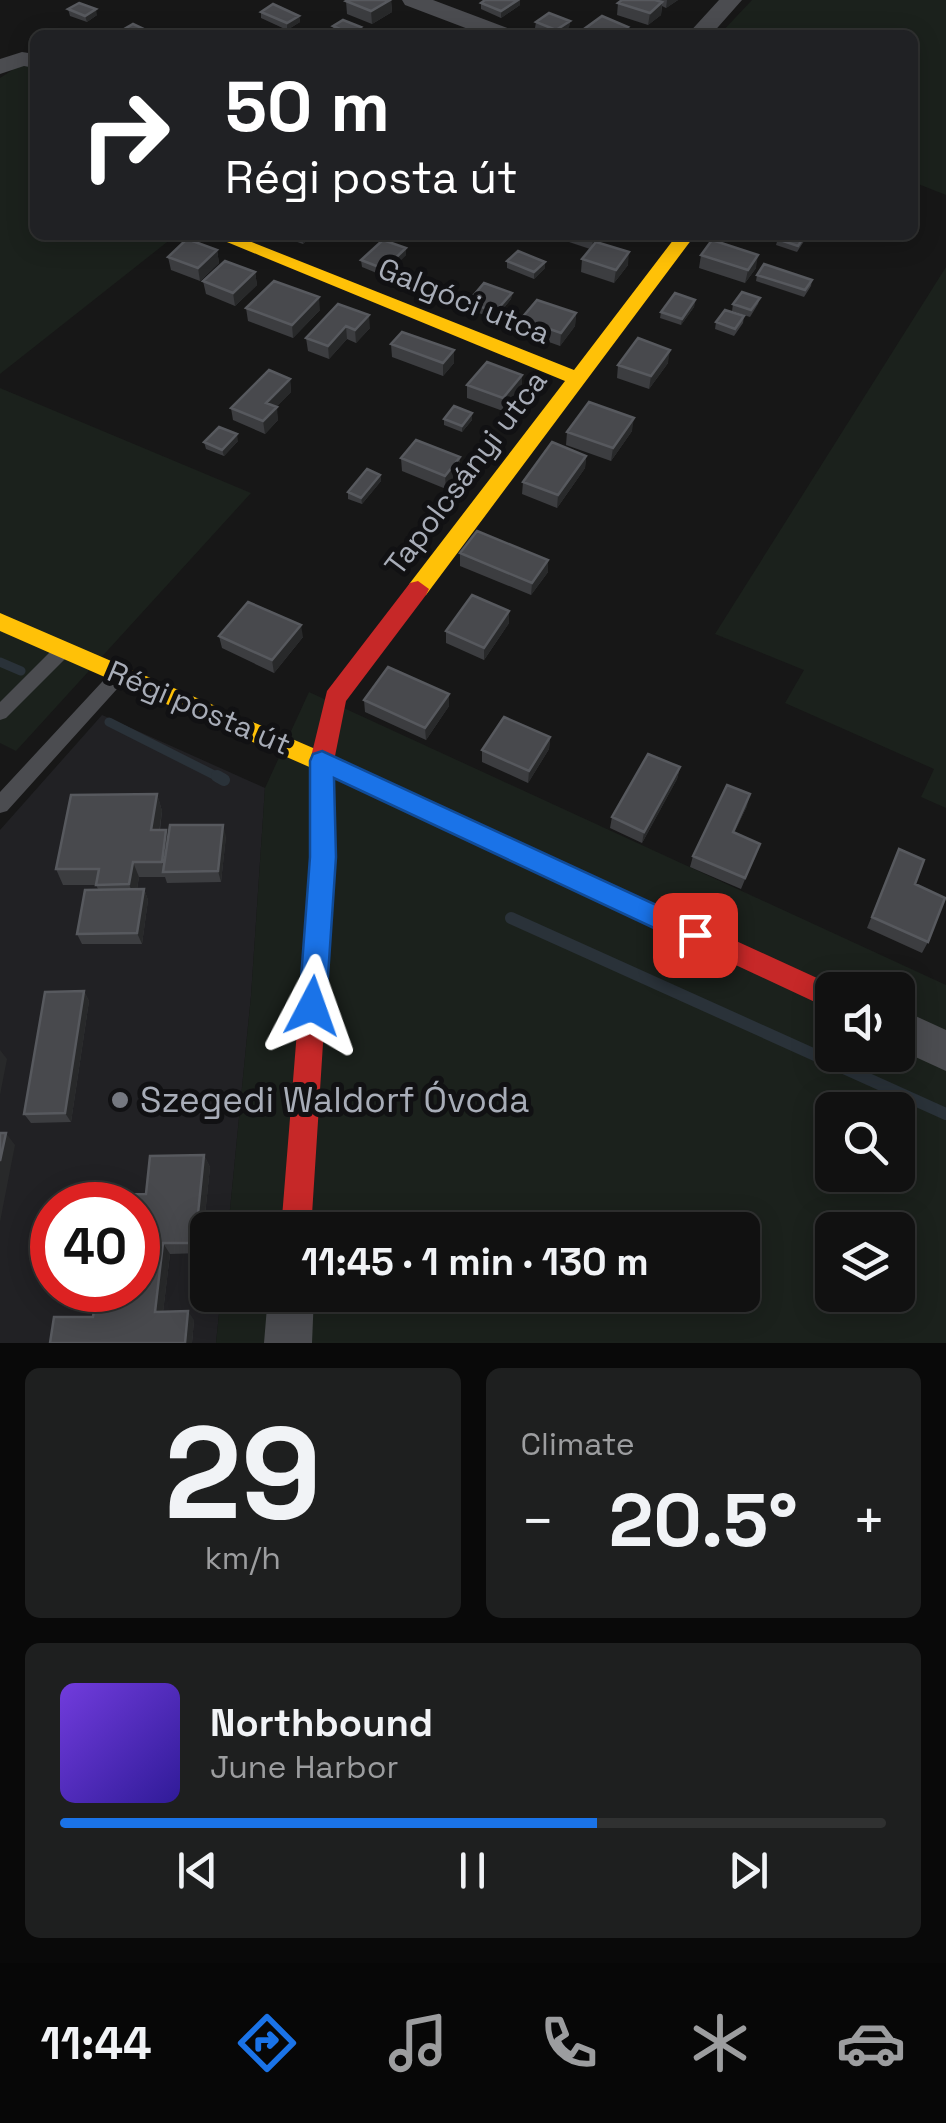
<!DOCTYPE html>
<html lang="en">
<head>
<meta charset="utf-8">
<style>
	:root { --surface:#111; --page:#1e1f1f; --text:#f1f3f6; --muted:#9c9d9f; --line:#303131; --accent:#1a73e8 }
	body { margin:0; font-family:"Space Grotesk",sans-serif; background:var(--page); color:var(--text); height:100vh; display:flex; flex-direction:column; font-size:38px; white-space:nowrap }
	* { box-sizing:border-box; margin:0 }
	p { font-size:32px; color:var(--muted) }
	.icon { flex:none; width:55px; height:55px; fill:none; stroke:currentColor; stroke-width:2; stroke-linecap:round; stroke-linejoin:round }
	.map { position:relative; height:1343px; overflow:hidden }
	.details { display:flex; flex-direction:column; gap:25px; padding:25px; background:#090909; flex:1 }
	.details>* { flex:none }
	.banner { position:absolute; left:30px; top:30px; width:888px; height:210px; border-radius:15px; box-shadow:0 5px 25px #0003,0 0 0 2px var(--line); background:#202124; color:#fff; overflow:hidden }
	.buttons { position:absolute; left:815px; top:972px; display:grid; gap:20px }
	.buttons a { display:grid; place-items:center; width:100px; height:100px; border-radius:15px; background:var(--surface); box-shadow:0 5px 25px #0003,0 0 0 2px var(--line); font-size:50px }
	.speed { position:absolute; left:30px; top:1182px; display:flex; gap:20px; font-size:50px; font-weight:700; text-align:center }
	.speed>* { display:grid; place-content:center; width:130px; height:130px; border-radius:50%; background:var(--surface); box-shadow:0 5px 25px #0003,0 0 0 2px var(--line); line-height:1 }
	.speed .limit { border:15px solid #d22; background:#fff; color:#111 }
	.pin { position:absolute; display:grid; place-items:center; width:85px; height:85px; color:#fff; margin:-42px; border-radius:20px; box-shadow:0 5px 15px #0006 }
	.me { position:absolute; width:110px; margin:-55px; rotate:4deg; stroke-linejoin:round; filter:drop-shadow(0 0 8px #0008) }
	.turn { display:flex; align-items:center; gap:35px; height:210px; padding:0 30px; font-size:45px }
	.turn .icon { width:130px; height:130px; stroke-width:2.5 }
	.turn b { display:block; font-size:70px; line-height:85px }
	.big { font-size:75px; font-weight:700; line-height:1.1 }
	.details .tile { flex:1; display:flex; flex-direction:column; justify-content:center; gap:15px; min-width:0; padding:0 35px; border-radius:15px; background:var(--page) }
	.details .dial { align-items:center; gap:0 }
	.dial b { font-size:130px; line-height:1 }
	.song { display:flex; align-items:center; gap:30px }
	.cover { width:120px; height:120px; border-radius:15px; background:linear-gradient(135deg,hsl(260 70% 55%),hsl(250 70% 35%)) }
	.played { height:10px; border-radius:5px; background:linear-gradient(90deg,var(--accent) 65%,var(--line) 65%) }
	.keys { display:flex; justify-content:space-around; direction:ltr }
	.heat { display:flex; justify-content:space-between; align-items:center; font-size:55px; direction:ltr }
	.details .tiles { flex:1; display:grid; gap:25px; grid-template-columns:1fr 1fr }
	.tile:last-child { grid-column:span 2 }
	.trip { position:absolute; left:190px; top:1212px; width:570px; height:100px; border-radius:15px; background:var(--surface); box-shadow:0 5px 25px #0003,0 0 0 2px var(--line); font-weight:700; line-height:100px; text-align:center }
	.tab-bar { display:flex; height:160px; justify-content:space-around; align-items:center; background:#070707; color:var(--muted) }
	.tab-bar .icon { width:70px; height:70px }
	.tab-bar .active { color:var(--accent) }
	.tab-bar b { font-size:45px; color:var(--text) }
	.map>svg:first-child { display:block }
</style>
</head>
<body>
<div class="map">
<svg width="946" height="1343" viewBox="0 0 946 1343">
	<rect width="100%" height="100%" fill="#171717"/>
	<path fill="#212124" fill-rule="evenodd" d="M102,715L265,788L251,996L228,1230H208V1295H221L216,1343H0V830ZM52,1205H138V1290H52Z"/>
	<path fill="#1b211c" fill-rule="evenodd" d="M752,0H946V195L913,182L912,35H719Z
		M23,63L35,68V235H176L0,374V78Z
		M946,267V808L921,797L934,769L785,703L804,670L715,634Z
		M0,388L251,493L16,751L0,743Z
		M309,692L946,985V1343H216L221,1295H742V1230H228L251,996L265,788ZM832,990H898V1055H832ZM832,1110H898V1175H832ZM832,1230H898V1295H832Z"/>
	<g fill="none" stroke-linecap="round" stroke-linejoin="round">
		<path stroke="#2a3239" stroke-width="9" d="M0,662L21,671
			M109,722L222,779"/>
		<path stroke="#2a3239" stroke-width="12" d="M217,776L224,780
			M511,918L946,1114"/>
		<path fill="#4b4c50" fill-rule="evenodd" d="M63,643L69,645L72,650L69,655L6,718L0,720V702L57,645Z
			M120,667L126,669L129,674L126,679L7,811L0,813V792L114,669Z"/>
		<path fill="#4b4c50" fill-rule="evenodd" d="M402,0H433L513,30L516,35H484L405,5Z
			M719,0H742L711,35H687Z
			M22,52L35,54V68L24,66L0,74V59Z
			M898,1008L946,1030V1071L898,1049Z
			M268,1295H314L312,1343H264Z"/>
		<path fill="#ffc107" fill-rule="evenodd" d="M210,235H234L574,370L677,235H695L426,595L418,597L407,589L410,583L565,381Z
			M0,613L364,770L368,777L364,784L356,787L348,784L0,631Z"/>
		<path fill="#c62828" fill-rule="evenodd" d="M418,581L429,589L426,595L346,701L334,761L335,857L311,1230H281L311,857L310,761L327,691L410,583Z
			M356,767L841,989L832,990V1010L348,784L344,777L348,770Z"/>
	</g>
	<path fill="#3c3d40" d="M391,0L392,12L372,24L347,14L346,1Z
		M485,0H520V5L501,18L481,9V3Z
		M622,0H678L666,8L662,6L661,15L648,25L617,15L618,3Z
		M68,9L97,15L87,22L70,16Z
		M261,12L299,16L300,22L287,30L261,18Z
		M570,21L569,27L558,35H552L535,28L536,22Z
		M333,26L361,34L340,35L334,32Z
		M285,235H312L303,244L286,238Z
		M569,235H604L598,242L628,265L614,283L581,272L582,259L590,249L569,242Z
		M748,235H766L763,240Z
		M779,235H808L797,252L776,245Z
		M217,250L219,263L200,281L171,270L168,257Z
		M406,255L384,276L362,267L361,260Z
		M701,255L756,268L745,283L699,268Z
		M507,261L545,262V268L534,279L507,268Z
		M255,272L257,285L235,306L206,294L203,281Z
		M757,275L812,280L811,286L804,297L756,281Z
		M512,293L511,299L495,319L468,309V302Z
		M760,298L758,304L750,317L732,311L733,304Z
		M695,300L694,307L681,325L660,318L661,312Z
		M338,304L370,328L356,343L347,339L329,359L308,351L306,338Z
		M246,308L320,310L293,338L248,321Z
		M576,313L575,326L560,346L521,332V319Z
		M744,316L743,323L734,336L715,329L716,322Z
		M391,344L454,350V363L443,376L392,357Z
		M668,363L649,389L617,378L618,365Z
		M522,375V388L503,411L467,398V385Z
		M290,379L291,392L276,407L278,420L265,434L233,420L231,408Z
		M444,419L472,420L462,432L444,425Z
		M632,431L611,461L566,445L567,432Z
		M238,441L224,456L206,449L204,442Z
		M586,456L585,468L557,508L522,494L523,482Z
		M401,458L460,470L446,489L402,471Z
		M380,475L381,481L362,504L348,499V492Z
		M460,553L548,560V572L531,595L460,566Z
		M509,611V623L484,660L446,643V631Z
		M219,636L303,637L274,673L222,648Z
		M364,700L449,706L426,740L365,712Z
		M550,737L549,749L528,783L482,762V750Z
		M680,767L677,779L642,843L610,828L612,817Z
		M157,794L162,811L160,830L168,835L226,836L221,882L167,883L165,877H139L137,889H144L148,900L142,944H82L77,934L98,889L96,885H63L56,869Z
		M747,806L734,833L760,844L741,889L690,867L693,856Z
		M899,849L915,884L928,942L922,953L867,928Z
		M84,991L89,1001L71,1122L31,1123L24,1114Z
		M204,1155L210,1167L201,1253L170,1254L163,1312L194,1320L192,1343H50L93,1317L146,1194Z"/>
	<path fill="#28292a" d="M391,0L392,12L372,24L371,11Z
		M518,0H520V5L501,18V11Z
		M667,0H678L666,8Z
		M662,2L661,15L648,25L650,13Z
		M96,9L97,15L87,22L85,16Z
		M299,16L300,22L287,30V23Z
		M570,21L569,27L556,35V30Z
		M361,27V34L351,35V34Z
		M628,27V35H617Z
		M302,235H312L303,244Z
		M595,235H604L592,250L593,237Z
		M406,248V255L384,276V269Z
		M217,250L219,263L200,281L198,268Z
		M629,252L628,265L614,283L616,270Z
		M758,255L756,268L745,283L748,270Z
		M545,262V268L534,279V272Z
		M255,272L257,285L235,306L233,293Z
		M512,293L511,299L495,319V312Z
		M319,297L320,310L293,338L292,325Z
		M695,300L694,307L681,325L682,319Z
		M576,313L575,326L560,346L561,333Z
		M369,315L370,328L356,343L355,330Z
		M346,326L347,339L329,359L328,346Z
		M454,350V363L443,376V363Z
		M670,350L668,363L649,389L651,376Z
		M522,375V388L503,411V398Z
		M290,379L291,392L268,416L266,403Z
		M277,407L278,420L265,434L263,421Z
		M472,413V420L462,432V426Z
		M634,418L632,431L611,461L613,448Z
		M237,434L238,441L224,456L222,450Z
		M586,456L585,468L557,508L558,495Z
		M460,457V470L446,489L445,476Z
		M380,475L381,481L362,504L361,498Z
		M548,560V572L531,595L532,583Z
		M509,611V623L484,660V648Z
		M301,625L303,637L274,673L272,660Z
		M449,694V706L426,740L425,728Z
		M550,737L549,749L528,783L529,771Z
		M680,767L677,779L642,843L644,832Z
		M157,794L162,811L157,846L151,830Z
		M750,794L747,806L729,843L733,832Z
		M223,825L226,836L221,882L218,871Z
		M166,830L172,846L165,872L162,862Z
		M133,862L139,877L135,900L129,884Z
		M144,889L148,900L142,944L137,933Z
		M84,991L89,1001L71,1122L65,1113Z
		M0,1050L7,1059L0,1095Z
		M6,1133L15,1145L0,1222V1161Z
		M204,1155L210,1167L201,1253L195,1243Z
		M163,1243L170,1254L162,1321L155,1312Z
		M188,1311L194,1320L192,1343H185Z"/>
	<path fill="#48494d" stroke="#57595e" stroke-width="2.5" d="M348,0H390L371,11L346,1Z
		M485,0H518L501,11L481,3Z
		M622,0H655L662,2L650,13L618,3Z
		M79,3L96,9L85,16L68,9Z
		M273,4L299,16L287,23L261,12Z
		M549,13L570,21L556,30L536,22Z
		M602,16L628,27L617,35H588L580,32Z
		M343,20L361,27L351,34L333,26Z
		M133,24L146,30L137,35H114Z
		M779,235H805L798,246L777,239Z
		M187,239L217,250L198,268L168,257Z
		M383,240L406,248L384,269L361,260Z
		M712,240L758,255L748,270L701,255Z
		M596,242L629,252L616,270L582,259Z
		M518,251L545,262L534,272L507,261Z
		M225,261L255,272L233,293L203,281Z
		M764,264L812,280L805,290L757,275Z
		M274,281L319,297L292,325L246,308Z
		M484,283L512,293L495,312L468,302Z
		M742,292L760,298L751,310L733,304Z
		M675,293L695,300L682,319L661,312Z
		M537,300L576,313L561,333L521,319Z
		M338,304L369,315L355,330L346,326L328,346L306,338Z
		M725,310L744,316L735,329L716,322Z
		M402,332L454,350L443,363L391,344Z
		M638,338L670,350L651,376L618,365Z
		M487,362L522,375L503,398L467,385Z
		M269,370L290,379L266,403L277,407L263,421L231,408Z
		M589,402L634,418L613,448L567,432Z
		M454,406L472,413L462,426L444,419Z
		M219,427L237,434L222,450L204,442Z
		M416,440L460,457L445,476L401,458Z
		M552,442L586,456L558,495L523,482Z
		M367,469L380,475L361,498L348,492Z
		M477,531L548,560L532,583L460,553Z
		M472,595L509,611L484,648L446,631Z
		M248,602L301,625L272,660L219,636Z
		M388,667L449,694L425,728L364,700Z
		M504,717L550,737L529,771L482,750Z
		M648,754L680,767L644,832L612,817Z
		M727,785L750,794L733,832L760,844L745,878L693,856Z
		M157,794L151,830H166L162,862H133L129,884L96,885L99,869H56L71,795Z
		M170,825H223L218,871L163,872Z
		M899,849L924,860L915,884L945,898L928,942L872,917Z
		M144,889L137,933L77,934L85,890Z
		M84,991L65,1113L24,1114L45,992Z
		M0,1133H6L0,1161Z
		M204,1155L195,1243H163L155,1312L188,1311L185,1343H50L54,1317H93L97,1290H138V1205H72L73,1195L146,1194L150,1156Z"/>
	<path fill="#1a73e8" stroke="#114b97" stroke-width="2.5" d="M322,751L704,927L708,935L704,943L695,947L686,943L334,778L336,857L326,1006L322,1015L312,1019L303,1015L299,1006L310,857V761L313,754Z"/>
	<circle fill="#757880" stroke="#111113" stroke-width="4" cx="120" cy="1100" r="10"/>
	<g text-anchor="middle" stroke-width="10" stroke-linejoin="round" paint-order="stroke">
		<g font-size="30" fill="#a8adb8" stroke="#111113">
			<text transform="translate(464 301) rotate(22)" y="10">Galgóci utca</text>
			<text transform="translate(466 473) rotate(-53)" y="10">Tapolcsányi utca</text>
			<text transform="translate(199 708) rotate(23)" y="10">Régi posta út</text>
		</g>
		<g font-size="35" fill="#a8adb8" stroke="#111113" text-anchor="start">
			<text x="140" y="1112">Szegedi Waldorf Óvoda</text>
		</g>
	</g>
</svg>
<div class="buttons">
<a><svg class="icon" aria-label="sound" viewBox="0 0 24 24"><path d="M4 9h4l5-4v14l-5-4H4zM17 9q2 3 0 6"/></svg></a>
<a><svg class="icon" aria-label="search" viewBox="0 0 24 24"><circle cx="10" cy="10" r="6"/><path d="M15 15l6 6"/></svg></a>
<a><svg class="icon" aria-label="layers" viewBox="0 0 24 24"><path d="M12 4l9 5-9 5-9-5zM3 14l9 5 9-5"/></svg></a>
</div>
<div class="speed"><div class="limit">40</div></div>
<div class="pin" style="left:695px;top:935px;background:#d93025"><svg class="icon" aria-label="arrive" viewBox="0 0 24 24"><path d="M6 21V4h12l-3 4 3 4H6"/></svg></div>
<svg class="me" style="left:312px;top:1006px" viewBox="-20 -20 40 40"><path d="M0-17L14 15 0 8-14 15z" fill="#1a73e8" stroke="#fff" stroke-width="4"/></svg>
<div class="trip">11:45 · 1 min · 130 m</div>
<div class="banner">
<div class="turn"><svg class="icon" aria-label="right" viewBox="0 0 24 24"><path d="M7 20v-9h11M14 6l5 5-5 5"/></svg><div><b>50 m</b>Régi posta út</div></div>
</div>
</div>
<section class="details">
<div class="tiles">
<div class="tile dial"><b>29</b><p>km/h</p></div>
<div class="tile"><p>Climate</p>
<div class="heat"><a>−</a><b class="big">20.5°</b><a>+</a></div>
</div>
<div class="tile">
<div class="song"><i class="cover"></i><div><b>Northbound</b><p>June Harbor</p></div></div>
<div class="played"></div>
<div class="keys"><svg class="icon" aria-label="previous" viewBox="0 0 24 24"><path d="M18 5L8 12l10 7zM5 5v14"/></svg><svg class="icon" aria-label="pause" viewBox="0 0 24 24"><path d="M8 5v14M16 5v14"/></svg><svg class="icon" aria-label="next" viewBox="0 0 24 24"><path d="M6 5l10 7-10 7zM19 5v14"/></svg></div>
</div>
</div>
</section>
<nav class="tab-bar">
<b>11:44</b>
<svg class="icon active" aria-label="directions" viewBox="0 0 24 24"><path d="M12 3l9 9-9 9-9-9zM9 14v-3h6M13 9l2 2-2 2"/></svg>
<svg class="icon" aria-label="music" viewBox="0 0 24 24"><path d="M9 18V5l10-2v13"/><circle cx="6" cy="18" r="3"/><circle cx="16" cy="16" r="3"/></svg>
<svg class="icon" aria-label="phone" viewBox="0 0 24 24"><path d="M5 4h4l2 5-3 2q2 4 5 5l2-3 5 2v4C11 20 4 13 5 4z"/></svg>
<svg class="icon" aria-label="climate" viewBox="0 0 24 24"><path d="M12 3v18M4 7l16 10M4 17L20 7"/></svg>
<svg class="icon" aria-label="car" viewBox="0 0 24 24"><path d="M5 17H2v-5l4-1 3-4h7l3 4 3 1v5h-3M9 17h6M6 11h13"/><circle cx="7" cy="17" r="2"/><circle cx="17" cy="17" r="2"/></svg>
</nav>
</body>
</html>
